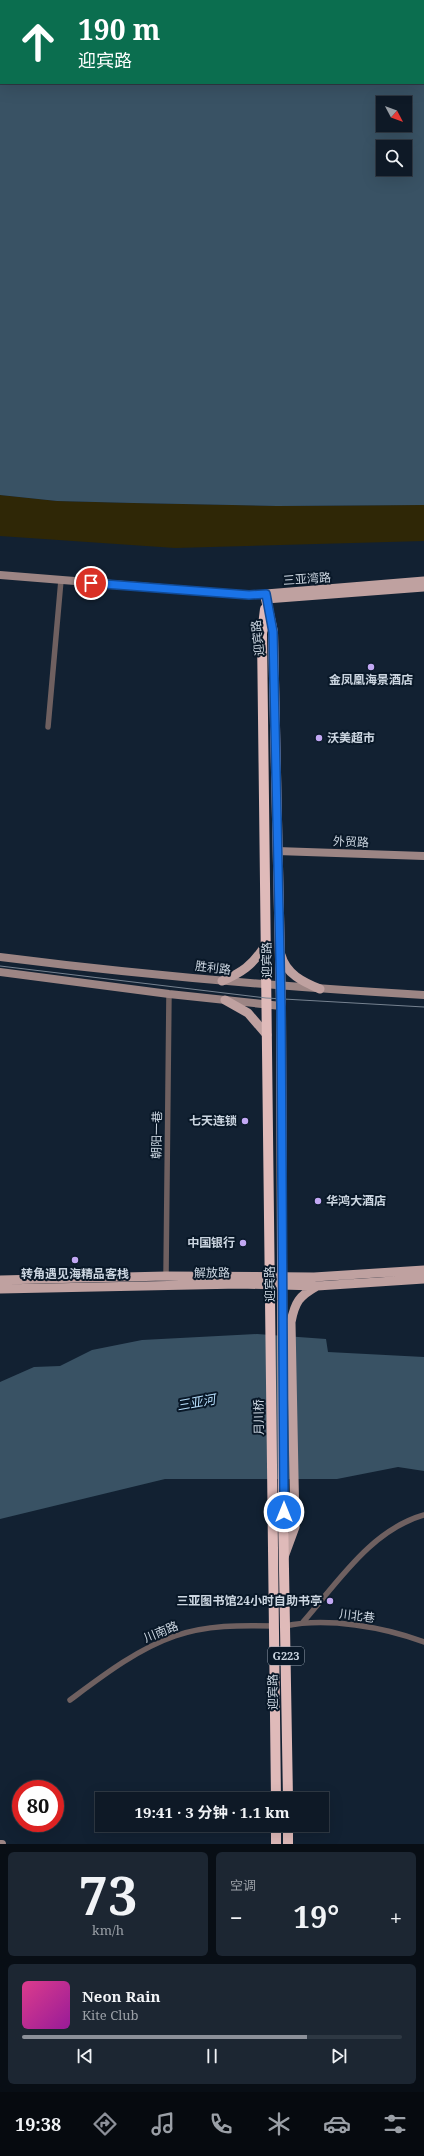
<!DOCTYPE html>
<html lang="zh">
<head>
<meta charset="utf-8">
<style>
	:root { --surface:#0e1926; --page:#1c2632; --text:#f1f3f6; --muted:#9ba0a7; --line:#2e3843; --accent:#8c9099 }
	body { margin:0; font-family:"Noto Serif","Noto Sans SC",serif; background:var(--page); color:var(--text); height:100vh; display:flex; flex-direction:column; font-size:15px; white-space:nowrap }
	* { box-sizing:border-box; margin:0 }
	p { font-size:13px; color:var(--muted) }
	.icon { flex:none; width:22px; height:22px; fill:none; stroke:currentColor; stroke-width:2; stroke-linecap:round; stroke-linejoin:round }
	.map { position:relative; height:1844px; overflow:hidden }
	.side { display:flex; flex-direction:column; gap:8px; padding:8px; background:#080e15; flex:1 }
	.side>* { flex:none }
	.top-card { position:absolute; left:0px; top:0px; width:424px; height:84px; box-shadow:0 4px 16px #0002,0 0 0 1px var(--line); background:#0b6e4f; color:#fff; overflow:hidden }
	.needle { width:26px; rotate:131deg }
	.controls { position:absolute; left:376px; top:96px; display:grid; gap:8px }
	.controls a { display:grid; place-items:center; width:36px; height:36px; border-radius:0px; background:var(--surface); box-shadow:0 4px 16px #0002,0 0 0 1px var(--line); font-size:20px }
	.speed { position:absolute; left:12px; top:1780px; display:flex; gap:8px; font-size:20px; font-weight:700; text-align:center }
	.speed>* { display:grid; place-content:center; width:52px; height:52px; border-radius:50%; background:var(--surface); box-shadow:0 4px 16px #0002,0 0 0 1px var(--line); line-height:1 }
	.speed .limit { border:6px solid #d22; background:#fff; color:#111 }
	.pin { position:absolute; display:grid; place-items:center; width:34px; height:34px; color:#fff; margin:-17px; border:2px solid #fff; border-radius:50%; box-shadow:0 1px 4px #0007 }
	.me { position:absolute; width:44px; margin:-22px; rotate:0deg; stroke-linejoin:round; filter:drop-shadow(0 0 3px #0008) }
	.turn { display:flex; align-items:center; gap:14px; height:84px; padding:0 12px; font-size:18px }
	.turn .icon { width:52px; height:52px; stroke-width:2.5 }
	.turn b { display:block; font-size:28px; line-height:34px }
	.big { font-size:30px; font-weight:700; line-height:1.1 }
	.side .card { flex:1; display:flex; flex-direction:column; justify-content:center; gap:6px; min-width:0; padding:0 14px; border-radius:6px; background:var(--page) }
	.side .dial { align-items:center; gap:0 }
	.dial b { font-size:52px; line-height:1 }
	.song { display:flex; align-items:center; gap:12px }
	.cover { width:48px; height:48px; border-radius:6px; background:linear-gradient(135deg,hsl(330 70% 55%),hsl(300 70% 35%)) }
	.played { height:4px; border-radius:2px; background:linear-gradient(90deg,var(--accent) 75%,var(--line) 75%) }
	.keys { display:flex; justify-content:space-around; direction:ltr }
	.heat { display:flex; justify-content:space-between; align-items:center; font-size:22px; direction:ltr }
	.side .tiles { flex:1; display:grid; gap:8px; grid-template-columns:1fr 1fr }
	.card:last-child { grid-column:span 2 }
	.trip { position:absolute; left:95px; top:1792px; width:234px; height:40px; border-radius:0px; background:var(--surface); box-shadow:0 4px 16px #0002,0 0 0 1px var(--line); font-weight:700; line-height:40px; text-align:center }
	.menu { display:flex; height:64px; justify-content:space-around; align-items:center; background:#060a0f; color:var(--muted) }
	.menu .icon { width:28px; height:28px }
	.menu .active { color:var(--accent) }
	.menu b { font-size:18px; color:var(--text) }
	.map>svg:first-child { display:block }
</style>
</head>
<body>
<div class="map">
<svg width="424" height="1844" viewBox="0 0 424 1844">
	<rect width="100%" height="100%" fill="#122132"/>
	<path fill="#2f2706" d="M0,495L57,501L133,503L277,506L424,505V541L175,548L0,536Z"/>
	<path fill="#395264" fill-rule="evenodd" d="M0,0H424V505L277,506L133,503L57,501L0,495ZM1,1H423V83H1ZM383,103H405V125H383ZM383,147H405V169H383Z
		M257,1334L326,1339L328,1352L424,1357V1471L398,1467L337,1479H165L0,1519V1382L34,1367L60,1366L92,1350L142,1340Z"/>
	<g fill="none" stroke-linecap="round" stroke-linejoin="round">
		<path stroke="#6f6060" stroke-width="5.5" d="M48,727L61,580
			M166,1276L169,994
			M303,1622C338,1582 371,1530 424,1515
			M285,1626C327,1617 384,1627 424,1642
			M70,1700C101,1677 137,1649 175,1636C206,1625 241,1625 275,1626"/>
		<path stroke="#9c8584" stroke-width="8" d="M0,575L249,595L266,594
			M277,851L424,856
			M0,957C141,975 282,987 424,995
			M0,972L169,994L281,1006
			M0,1844H2"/>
		<path stroke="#bfa1a0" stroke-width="9" d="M424,581L266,594V599L424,587
			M281,955C286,974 303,982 320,989
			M222,981C241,973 253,965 264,947
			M225,1000L248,1013L267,1035
			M0,1280L166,1276L314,1277L424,1270
			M0,1289L240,1284L317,1286L424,1279
			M284,1557L295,1527L291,1322C295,1302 299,1296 317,1286"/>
		<path stroke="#dfbab9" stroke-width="10" d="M266,599L273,632L281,1006L283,1512L288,1799
			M265,609L262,634C264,1023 273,1411 276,1799
			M276,1825V1844
			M288,1825V1844"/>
		<path stroke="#778391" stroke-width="1" d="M0,966L266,998L424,1007"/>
	</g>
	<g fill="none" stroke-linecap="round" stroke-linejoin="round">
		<g stroke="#114b97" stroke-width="10">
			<path id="route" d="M91,583L249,595L266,594L273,632L281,1006L284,1512"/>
		</g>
		<use href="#route" stroke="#1a73e8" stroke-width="7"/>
	</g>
	<g fill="#c2a8f3" stroke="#091828" stroke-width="1.5">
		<circle cx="371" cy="667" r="4"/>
		<circle cx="319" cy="738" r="4"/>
		<circle cx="245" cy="1121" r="4"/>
		<circle cx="318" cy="1201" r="4"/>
		<circle cx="243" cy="1243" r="4"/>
		<circle cx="75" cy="1260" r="4"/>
		<circle cx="330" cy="1601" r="4"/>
	</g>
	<g text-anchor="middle" stroke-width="4" stroke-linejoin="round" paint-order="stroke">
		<rect fill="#091828" stroke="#929daa" stroke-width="1" x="268" y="1647" width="36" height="18" rx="3"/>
		<g font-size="11" font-weight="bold" fill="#ccd6e1">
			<text x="286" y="1660">G223</text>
		</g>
		<g font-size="12" fill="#ccd6e1" stroke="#091828">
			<text transform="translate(307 579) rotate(-4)" y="4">三亚湾路</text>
			<text transform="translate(258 638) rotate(-96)" y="4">迎宾路</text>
			<text transform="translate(351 842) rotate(2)" y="4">外贸路</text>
			<text transform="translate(267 960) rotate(-91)" y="4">迎宾路</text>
			<text transform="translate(213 968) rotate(7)" y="4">胜利路</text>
			<text transform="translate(157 1135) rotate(-89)" y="4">朝阳一巷</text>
			<text transform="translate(212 1273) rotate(-1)" y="4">解放路</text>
			<text transform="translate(270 1284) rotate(-90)" y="4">迎宾路</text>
			<text transform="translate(259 1417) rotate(-91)" y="4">月川桥</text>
			<text transform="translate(357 1616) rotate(7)" y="4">川北巷</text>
			<text transform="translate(161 1632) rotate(-22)" y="4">川南路</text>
			<text transform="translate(273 1692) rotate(-91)" y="4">迎宾路</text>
		</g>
		<g font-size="12" font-weight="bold" fill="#ccd6e1" stroke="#091828" text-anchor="end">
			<text x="371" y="684" text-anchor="middle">金凤凰海景酒店</text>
			<text x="327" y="742" text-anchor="start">沃美超市</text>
			<text x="237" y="1125">七天连锁</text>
			<text x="326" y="1205" text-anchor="start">华鸿大酒店</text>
			<text x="235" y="1247">中国银行</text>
			<text x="75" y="1278" text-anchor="middle">转角遇见海精品客栈</text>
			<text x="322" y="1605">三亚图书馆24小时自助书亭</text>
		</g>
		<g font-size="13" font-style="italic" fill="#b7dffc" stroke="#091828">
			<text transform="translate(196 1402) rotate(-10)" y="5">三亚河</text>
		</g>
	</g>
</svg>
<div class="controls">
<a><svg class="needle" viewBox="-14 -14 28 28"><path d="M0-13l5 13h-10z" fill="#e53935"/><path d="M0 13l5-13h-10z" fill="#9ba0a7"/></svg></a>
<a><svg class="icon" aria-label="search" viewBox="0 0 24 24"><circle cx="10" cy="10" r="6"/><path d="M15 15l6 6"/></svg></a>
</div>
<div class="speed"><div class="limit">80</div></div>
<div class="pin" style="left:91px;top:583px;background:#d93025"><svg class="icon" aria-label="arrive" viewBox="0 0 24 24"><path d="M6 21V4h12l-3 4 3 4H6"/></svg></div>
<svg class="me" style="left:284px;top:1512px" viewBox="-20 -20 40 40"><circle r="17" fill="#1a73e8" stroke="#fff" stroke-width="3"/><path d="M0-11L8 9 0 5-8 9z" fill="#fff"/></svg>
<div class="trip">19:41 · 3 分钟 · 1.1 km</div>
<div class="top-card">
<div class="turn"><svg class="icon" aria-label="ahead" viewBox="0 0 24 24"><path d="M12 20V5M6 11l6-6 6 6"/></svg><div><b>190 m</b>迎宾路</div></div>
</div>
</div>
<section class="side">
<div class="tiles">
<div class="card dial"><b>73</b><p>km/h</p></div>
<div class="card"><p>空调</p>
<div class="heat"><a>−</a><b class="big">19°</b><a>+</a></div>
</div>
<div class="card">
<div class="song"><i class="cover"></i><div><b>Neon Rain</b><p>Kite Club</p></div></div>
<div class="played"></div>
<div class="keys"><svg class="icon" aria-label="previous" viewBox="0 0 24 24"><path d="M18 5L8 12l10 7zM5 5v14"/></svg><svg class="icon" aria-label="pause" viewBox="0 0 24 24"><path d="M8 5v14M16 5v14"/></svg><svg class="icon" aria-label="next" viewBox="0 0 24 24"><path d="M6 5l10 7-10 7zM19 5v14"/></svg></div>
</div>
</div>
</section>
<nav class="menu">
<b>19:38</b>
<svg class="icon active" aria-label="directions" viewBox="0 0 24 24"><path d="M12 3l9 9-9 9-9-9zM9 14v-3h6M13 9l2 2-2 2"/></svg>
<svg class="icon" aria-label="music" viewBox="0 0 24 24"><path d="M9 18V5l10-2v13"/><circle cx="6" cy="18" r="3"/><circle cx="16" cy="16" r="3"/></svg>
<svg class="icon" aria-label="phone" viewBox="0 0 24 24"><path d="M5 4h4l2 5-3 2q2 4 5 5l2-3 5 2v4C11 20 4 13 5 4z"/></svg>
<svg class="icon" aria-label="climate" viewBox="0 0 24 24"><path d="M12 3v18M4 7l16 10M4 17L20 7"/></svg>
<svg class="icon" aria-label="car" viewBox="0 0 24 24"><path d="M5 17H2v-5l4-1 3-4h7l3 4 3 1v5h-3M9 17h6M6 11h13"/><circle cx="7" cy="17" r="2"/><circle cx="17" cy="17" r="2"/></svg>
<svg class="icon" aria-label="filters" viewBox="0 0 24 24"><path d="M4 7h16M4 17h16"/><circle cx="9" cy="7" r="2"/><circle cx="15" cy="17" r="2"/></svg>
</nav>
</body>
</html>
